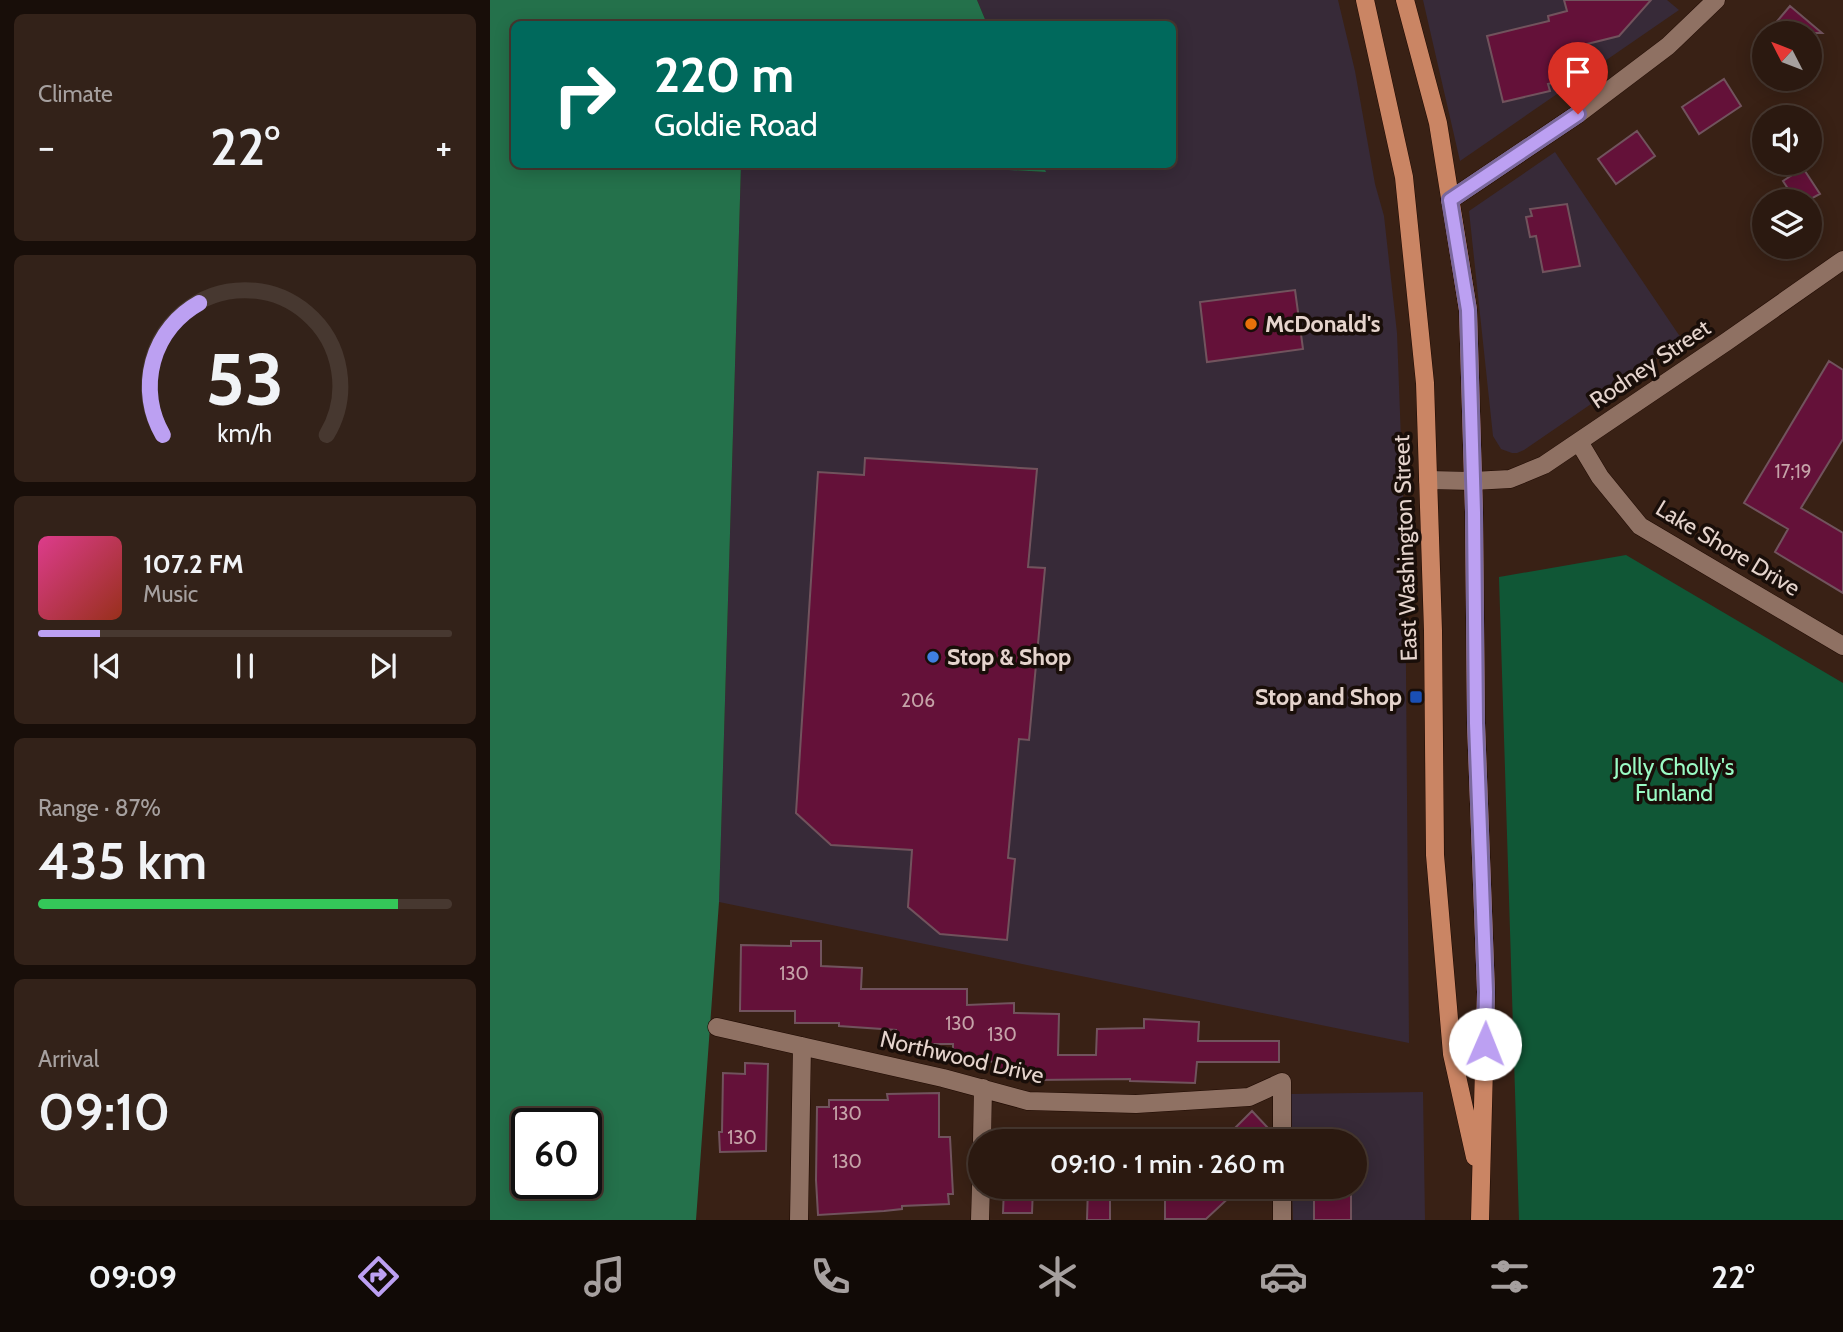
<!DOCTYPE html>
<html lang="en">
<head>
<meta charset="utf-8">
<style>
	:root { --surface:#2b1910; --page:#332219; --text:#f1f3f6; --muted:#a6a09f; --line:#473830; --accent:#bca0f2 }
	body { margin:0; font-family:Cabin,sans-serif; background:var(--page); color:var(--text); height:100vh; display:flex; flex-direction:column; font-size:26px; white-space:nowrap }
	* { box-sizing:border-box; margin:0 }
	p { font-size:23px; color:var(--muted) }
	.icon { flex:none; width:38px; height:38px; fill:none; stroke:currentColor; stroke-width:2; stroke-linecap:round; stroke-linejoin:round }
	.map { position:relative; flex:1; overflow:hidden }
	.details { display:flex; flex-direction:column; gap:14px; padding:14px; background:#180e09; width:490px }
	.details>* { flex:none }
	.banner { position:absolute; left:21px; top:21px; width:665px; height:147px; border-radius:10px; box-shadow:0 4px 18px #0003,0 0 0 2px var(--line); background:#00695c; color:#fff; overflow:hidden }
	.needle { width:46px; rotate:312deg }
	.tools { position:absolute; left:1262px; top:21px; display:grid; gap:14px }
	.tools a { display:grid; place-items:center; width:70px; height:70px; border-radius:50%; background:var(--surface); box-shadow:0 4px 18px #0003,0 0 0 2px var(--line); font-size:35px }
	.speed { position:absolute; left:21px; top:1108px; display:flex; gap:14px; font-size:35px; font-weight:700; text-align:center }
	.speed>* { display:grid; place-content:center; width:91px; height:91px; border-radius:50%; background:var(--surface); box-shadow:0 4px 18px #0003,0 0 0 2px var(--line); line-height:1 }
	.speed .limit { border:4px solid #111; border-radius:10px; background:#fff; color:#111 }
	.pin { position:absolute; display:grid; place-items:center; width:60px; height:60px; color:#fff; margin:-72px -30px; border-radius:50% 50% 50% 0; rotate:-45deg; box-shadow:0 0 7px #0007 }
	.pin .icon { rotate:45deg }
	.me { position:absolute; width:77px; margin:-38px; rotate:1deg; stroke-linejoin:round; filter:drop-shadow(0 0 5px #0008) }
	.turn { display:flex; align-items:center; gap:24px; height:147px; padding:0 28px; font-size:32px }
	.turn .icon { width:91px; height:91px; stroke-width:2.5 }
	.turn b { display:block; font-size:49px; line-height:60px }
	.big { font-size:52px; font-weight:600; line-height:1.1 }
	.details .card { flex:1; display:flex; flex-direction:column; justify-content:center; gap:10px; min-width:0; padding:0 24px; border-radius:10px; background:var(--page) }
	.details .dial { align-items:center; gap:0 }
	.dial svg { height:182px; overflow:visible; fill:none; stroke:var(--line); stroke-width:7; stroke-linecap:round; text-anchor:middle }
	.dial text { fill:var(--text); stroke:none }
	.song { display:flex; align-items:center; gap:21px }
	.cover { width:84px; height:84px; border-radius:10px; background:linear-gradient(135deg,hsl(330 70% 55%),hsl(10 70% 35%)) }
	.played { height:7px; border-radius:4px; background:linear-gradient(90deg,var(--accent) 15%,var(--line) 15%) }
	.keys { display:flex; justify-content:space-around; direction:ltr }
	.heat { display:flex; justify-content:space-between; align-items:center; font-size:38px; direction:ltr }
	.charge { height:10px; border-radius:5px; background:linear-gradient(90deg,#34c759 87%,var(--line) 0) }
	.trip { position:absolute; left:478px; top:1129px; width:399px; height:70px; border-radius:35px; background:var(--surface); box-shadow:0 4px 18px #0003,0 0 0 2px var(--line); font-weight:600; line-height:70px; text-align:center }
	.dock { display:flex; height:112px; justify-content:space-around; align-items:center; background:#110a06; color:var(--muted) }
	.dock .icon { width:49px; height:49px }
	.dock .active { color:var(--accent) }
	.dock b { font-size:32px; color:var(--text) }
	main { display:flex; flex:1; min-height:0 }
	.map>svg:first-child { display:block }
</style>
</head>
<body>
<main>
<section class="details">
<div class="card"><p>Climate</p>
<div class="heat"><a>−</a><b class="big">22°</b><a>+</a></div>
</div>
<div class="card dial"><svg viewBox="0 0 100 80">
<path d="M14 69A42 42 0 1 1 86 69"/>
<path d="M14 69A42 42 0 0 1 30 11" stroke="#bca0f2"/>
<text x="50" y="56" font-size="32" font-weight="700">53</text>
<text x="50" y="72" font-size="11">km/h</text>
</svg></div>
<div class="card">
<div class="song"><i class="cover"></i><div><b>107.2 FM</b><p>Music</p></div></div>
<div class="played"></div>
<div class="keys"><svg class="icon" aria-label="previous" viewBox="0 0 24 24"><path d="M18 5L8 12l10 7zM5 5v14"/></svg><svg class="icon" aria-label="pause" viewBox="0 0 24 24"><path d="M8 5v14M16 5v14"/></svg><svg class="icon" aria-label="next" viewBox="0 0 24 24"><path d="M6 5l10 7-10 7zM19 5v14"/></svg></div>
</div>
<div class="card"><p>Range · 87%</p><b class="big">435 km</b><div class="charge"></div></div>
<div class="card"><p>Arrival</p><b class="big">09:10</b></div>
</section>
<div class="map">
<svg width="1353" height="1220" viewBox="0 0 1353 1220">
	<rect width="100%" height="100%" fill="#392115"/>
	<path fill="#372a38" d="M487,0H848L865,71L885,184L894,216L907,333L915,547L919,1043L229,902L251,165L428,164L555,172L553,165L682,164V24H497Z
		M933,0H1177L1189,10L970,161Z
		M1065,152L1193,341L1034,450L1027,453H1022L1011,449L1003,436L979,211Z
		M933,1092L935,1220H803L802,1187L864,1186V1141H802L801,1094Z"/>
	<path fill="#105736" d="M1136,555L1353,683V1220H1029L1009,577Z"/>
	<path fill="#24714b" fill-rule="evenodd" d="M0,0H487L497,24H24V164L251,165L229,902L206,1220H0ZM37,1124H96V1183H37Z
		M428,165H553L556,172Z"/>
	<path fill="#641139" stroke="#71535d" stroke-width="2" d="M1074,0H1161L1129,36L1081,48L1082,54L1069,57L1074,80L1058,84L1060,91L1013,102L997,36L1059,21L1058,16L1077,11Z
		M1300,6L1332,33H1277Z
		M1234,79L1251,106L1209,134L1192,107Z
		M1147,131L1165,156L1126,184L1108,159Z
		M1313,168L1330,194L1317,201H1306L1293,181Z
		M1077,204L1090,266L1053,272L1046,236L1040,237L1036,217L1042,216L1040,209Z
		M805,290L813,349L717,362L710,302Z
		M1339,361L1353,370V439L1311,508L1353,533V593L1285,552L1298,529L1254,503Z
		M375,458L547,469L538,567L555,568L539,740L529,739L518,858L525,859L517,940L450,934L418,907L422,850L341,845L306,813L328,472L374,475Z
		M301,941H331V966L372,968L371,989H477V1005L524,1003V1013L569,1014L568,1055H606L607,1029L654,1028V1019L709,1022L708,1041H789V1062H707L705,1083L640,1081V1079L545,1080V1070L509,1072V1062L463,1060V1044H406V1030L349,1026V1023H305V1011H250L251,945L301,946Z
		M255,1063L278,1064L276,1151L230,1152L229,1132H232L233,1073L255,1074Z
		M449,1093V1137H460L463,1194H458L459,1204L412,1206V1209L394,1211L328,1215L326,1180L327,1107H339V1100H398L397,1094Z
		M762,1111L778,1128L765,1141H732Z
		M598,1186H620V1220H597Z
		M514,1188H543L542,1213H513Z
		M824,1191H861V1220H824Z
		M745,1192L716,1219H675V1193Z"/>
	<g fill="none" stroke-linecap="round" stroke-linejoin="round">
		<g stroke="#1f0a02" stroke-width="19">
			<path id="minor" d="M960,200L1088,114L1178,46L1226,0
				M1089,442L1110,477L1150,526L1353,646
				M938,480L983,481L1020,479L1054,465L1236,342L1353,260
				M227,1027L453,1078L538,1101L646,1104L759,1097L792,1082V1141
				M492,1141L493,1088
				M792,1186V1220
				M309,1220L312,1046
				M490,1220L491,1186"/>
		</g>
		<g stroke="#1f0a02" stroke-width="19">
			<path id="major" d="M875,0L914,177L935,383L943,631L945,855L962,1054L985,1157
				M915,0L948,123L978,310L984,512L986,723L996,992L990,1220"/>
		</g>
		<use href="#minor" stroke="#8f7163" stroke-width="18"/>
		<use href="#major" stroke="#ca8564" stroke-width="18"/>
	</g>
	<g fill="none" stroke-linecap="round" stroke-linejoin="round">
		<g stroke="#7a689d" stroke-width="18">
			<path id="route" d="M995,1044L996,992L986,723L984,512L978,310L960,200L1088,114"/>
		</g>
		<use href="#route" stroke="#bca0f2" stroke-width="12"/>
	</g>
	<circle fill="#e8710a" stroke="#190e09" stroke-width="2.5" cx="761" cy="324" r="7"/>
	<circle fill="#3f7fe0" stroke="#190e09" stroke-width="2.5" cx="443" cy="657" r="7"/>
	<rect fill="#1a4fb4" stroke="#190e09" stroke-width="2.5" x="919" y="690" width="14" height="14" rx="3.5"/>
	<g text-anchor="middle" stroke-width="7" stroke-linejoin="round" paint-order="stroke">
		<g font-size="19" fill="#c5a3a8">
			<text x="1303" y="478">17;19</text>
			<text x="428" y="707">206</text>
			<text x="304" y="980">130</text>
			<text x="470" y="1030">130</text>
			<text x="512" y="1041">130</text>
			<text x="357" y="1120">130</text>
			<text x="252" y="1144">130</text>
			<text x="357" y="1168">130</text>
		</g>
		<g font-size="23" font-weight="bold" fill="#e5d4cd" stroke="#190e09" text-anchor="start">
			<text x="775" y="332">McDonald's</text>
			<text x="457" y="665">Stop &amp; Shop</text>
			<text x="912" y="705" text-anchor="end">Stop and Shop</text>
		</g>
		<g font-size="23" fill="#e5d4cd" stroke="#190e09">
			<text transform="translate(1160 364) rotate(-34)" y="8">Rodney Street</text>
			<text transform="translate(915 548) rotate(-92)" y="8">East Washington Street</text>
			<text transform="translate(1238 548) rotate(31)" y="8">Lake Shore Drive</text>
			<text transform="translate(472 1057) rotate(13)" y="8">Northwood Drive</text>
		</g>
		<g font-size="23" fill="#9afbc4" stroke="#190e09">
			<text x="1184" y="775">Jolly Cholly's<tspan x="1184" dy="26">Funland</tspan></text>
		</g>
	</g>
</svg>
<div class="tools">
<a><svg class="needle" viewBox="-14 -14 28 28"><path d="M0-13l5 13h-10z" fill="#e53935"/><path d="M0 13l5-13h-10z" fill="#a6a09f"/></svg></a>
<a><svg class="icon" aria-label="sound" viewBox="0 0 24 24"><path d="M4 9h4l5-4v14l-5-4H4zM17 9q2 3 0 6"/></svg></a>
<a><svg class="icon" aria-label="layers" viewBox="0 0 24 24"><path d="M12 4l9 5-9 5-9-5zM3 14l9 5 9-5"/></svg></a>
</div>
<div class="speed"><div class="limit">60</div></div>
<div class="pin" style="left:1088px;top:114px;background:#d93025"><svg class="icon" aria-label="arrive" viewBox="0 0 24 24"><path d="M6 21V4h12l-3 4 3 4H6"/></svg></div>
<svg class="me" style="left:995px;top:1044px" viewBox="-20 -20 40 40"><circle r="19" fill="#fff"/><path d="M0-13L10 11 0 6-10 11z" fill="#bca0f2"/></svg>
<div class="trip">09:10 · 1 min · 260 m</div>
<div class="banner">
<div class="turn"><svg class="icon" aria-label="right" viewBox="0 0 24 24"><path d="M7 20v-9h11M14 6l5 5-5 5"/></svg><div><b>220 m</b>Goldie Road</div></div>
</div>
</div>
</main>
<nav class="dock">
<b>09:09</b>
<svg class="icon active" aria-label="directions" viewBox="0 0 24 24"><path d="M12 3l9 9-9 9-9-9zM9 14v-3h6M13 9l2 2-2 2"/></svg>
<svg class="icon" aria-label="music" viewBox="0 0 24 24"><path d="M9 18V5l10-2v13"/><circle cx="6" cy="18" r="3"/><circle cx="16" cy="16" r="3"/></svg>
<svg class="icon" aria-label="phone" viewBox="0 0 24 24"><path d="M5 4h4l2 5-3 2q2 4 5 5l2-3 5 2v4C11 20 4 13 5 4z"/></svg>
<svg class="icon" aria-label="climate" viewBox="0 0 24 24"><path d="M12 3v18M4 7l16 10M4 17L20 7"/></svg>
<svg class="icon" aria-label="car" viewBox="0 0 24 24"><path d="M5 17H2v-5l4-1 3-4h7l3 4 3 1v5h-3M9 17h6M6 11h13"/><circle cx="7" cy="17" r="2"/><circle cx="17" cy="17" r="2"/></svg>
<svg class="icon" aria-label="filters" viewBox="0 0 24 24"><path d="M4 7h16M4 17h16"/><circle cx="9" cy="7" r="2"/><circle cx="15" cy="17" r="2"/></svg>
<b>22°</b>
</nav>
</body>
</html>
